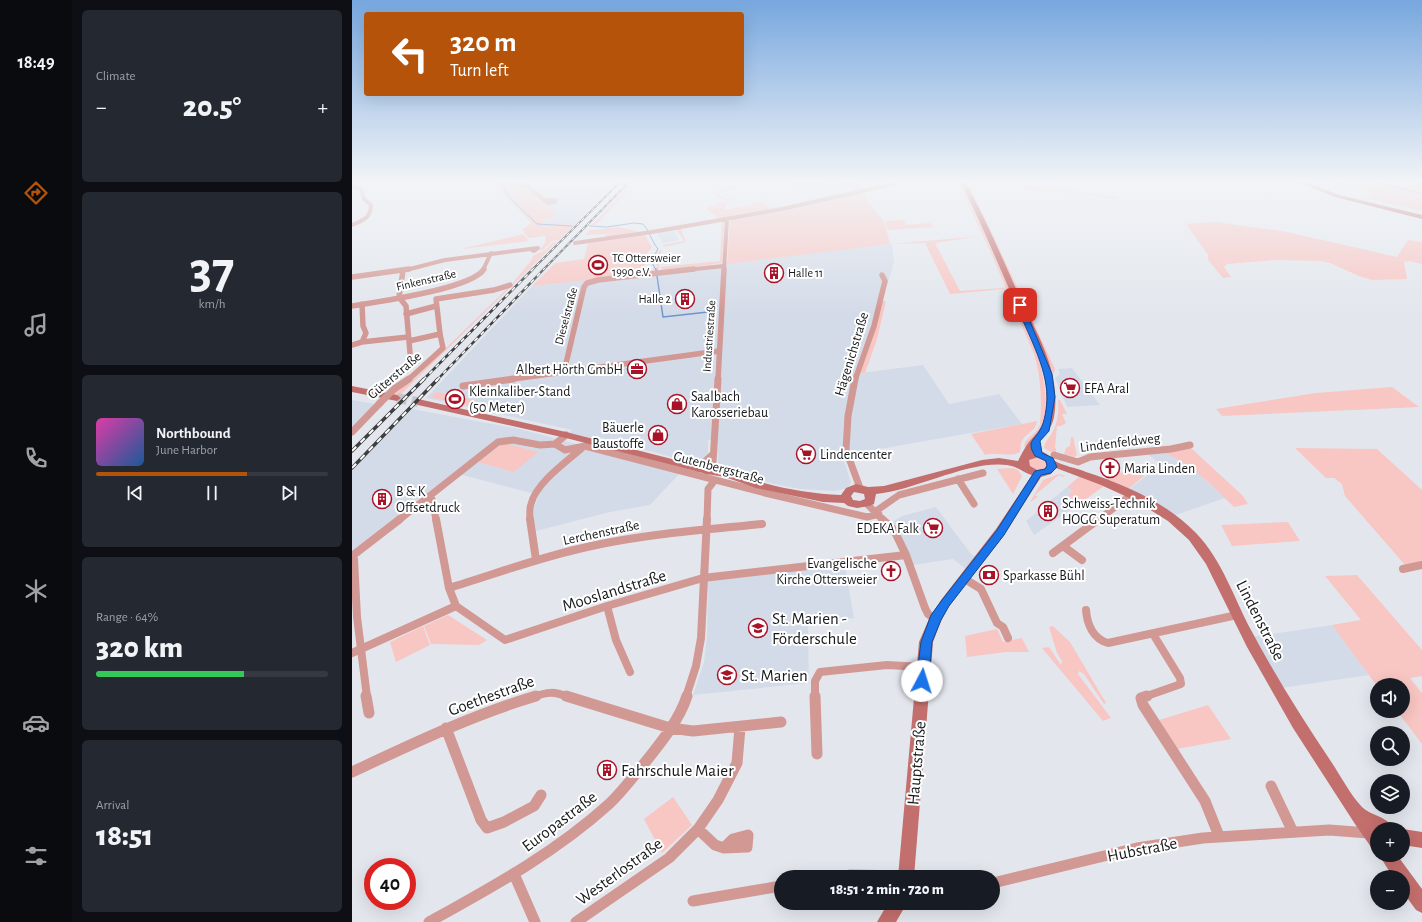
<!DOCTYPE html>
<html lang="en">
<head>
<meta charset="utf-8">
<style>
	:root { --surface:#171b24; --page:#242831; --text:#f1f3f6; --muted:#9ea1a6; --line:#363941; --accent:#b45309 }
	body { margin:0; font-family:"Alegreya Sans",sans-serif; background:var(--page); color:var(--text); height:100vh; display:flex; flex-direction:column; font-size:15px; white-space:nowrap }
	* { box-sizing:border-box; margin:0 }
	p { font-size:13px; color:var(--muted) }
	.icon { flex:none; width:22px; height:22px; fill:none; stroke:currentColor; stroke-width:2; stroke-linecap:round; stroke-linejoin:round }
	.map { position:relative; flex:1; overflow:hidden }
	.details { display:flex; flex-direction:column; gap:10px; padding:10px; background:#0d0f14; width:280px }
	.details>* { flex:none }
	.banner { position:absolute; left:12px; top:12px; width:380px; height:84px; border-radius:4px; box-shadow:0 4px 16px #0002; background:#b45309; color:#fff; overflow:hidden }
	.tools { position:absolute; left:1018px; top:678px; display:grid; gap:8px }
	.tools a { display:grid; place-items:center; width:40px; height:40px; border-radius:50%; background:var(--surface); box-shadow:0 4px 16px #0002; font-size:20px }
	.speed { position:absolute; left:12px; top:858px; display:flex; gap:8px; font-size:20px; font-weight:700; text-align:center }
	.speed>* { display:grid; place-content:center; width:52px; height:52px; border-radius:50%; background:var(--surface); box-shadow:0 4px 16px #0002; line-height:1 }
	.speed .limit { border:6px solid #d22; background:#fff; color:#111 }
	.pin { position:absolute; display:grid; place-items:center; width:34px; height:34px; color:#fff; margin:-17px; border-radius:8px; box-shadow:0 2px 6px #0006 }
	.me { position:absolute; width:44px; margin:-22px; rotate:5deg; stroke-linejoin:round; filter:drop-shadow(0 0 3px #0008) }
	.turn { display:flex; align-items:center; gap:14px; height:84px; padding:0 20px; font-size:18px }
	.turn .icon { width:52px; height:52px; stroke-width:2.5 }
	.turn b { display:block; font-size:28px; line-height:34px }
	.big { font-size:30px; font-weight:800; line-height:1.1 }
	.details .widget { flex:1; display:flex; flex-direction:column; justify-content:center; gap:6px; min-width:0; padding:0 14px; border-radius:6px; background:var(--page) }
	.details .dial { align-items:center; gap:0 }
	.dial b { font-size:52px; line-height:1 }
	.song { display:flex; align-items:center; gap:12px }
	.cover { width:48px; height:48px; border-radius:6px; background:linear-gradient(135deg,hsl(320 70% 55%),hsl(210 70% 35%)) }
	.played { height:4px; border-radius:2px; background:linear-gradient(90deg,var(--accent) 65%,var(--line) 65%) }
	.keys { display:flex; justify-content:space-around; direction:ltr }
	.heat { display:flex; justify-content:space-between; align-items:center; font-size:22px; direction:ltr }
	.charge { height:6px; border-radius:3px; background:linear-gradient(90deg,#34c759 64%,var(--line) 0) }
	.trip { position:absolute; left:422px; top:870px; width:226px; height:40px; border-radius:20px; background:var(--surface); box-shadow:0 4px 16px #0002; font-weight:800; line-height:40px; text-align:center }
	main { display:flex; flex:1; min-height:0 }
	.tab-bar { display:flex; flex-direction:column; width:72px; justify-content:space-around; align-items:center; background:#090b0e; color:var(--muted) }
	.tab-bar .icon { width:28px; height:28px }
	.tab-bar .current { color:var(--accent) }
	.tab-bar b { font-size:18px; color:var(--text) }
	.map>svg:first-child { display:block }
</style>
</head>
<body>
<main>
<nav class="tab-bar">
<b>18:49</b>
<svg class="icon current" aria-label="directions" viewBox="0 0 24 24"><path d="M12 3l9 9-9 9-9-9zM9 14v-3h6M13 9l2 2-2 2"/></svg>
<svg class="icon" aria-label="music" viewBox="0 0 24 24"><path d="M9 18V5l10-2v13"/><circle cx="6" cy="18" r="3"/><circle cx="16" cy="16" r="3"/></svg>
<svg class="icon" aria-label="phone" viewBox="0 0 24 24"><path d="M5 4h4l2 5-3 2q2 4 5 5l2-3 5 2v4C11 20 4 13 5 4z"/></svg>
<svg class="icon" aria-label="climate" viewBox="0 0 24 24"><path d="M12 3v18M4 7l16 10M4 17L20 7"/></svg>
<svg class="icon" aria-label="car" viewBox="0 0 24 24"><path d="M5 17H2v-5l4-1 3-4h7l3 4 3 1v5h-3M9 17h6M6 11h13"/><circle cx="7" cy="17" r="2"/><circle cx="17" cy="17" r="2"/></svg>
<svg class="icon" aria-label="filters" viewBox="0 0 24 24"><path d="M4 7h16M4 17h16"/><circle cx="9" cy="7" r="2"/><circle cx="15" cy="17" r="2"/></svg>
</nav>
<section class="details">
<div class="widget"><p>Climate</p>
<div class="heat"><a>−</a><b class="big">20.5°</b><a>+</a></div>
</div>
<div class="widget dial"><b>37</b><p>km/h</p></div>
<div class="widget">
<div class="song"><i class="cover"></i><div><b>Northbound</b><p>June Harbor</p></div></div>
<div class="played"></div>
<div class="keys"><svg class="icon" aria-label="previous" viewBox="0 0 24 24"><path d="M18 5L8 12l10 7zM5 5v14"/></svg><svg class="icon" aria-label="pause" viewBox="0 0 24 24"><path d="M8 5v14M16 5v14"/></svg><svg class="icon" aria-label="next" viewBox="0 0 24 24"><path d="M6 5l10 7-10 7zM19 5v14"/></svg></div>
</div>
<div class="widget"><p>Range · 64%</p><b class="big">320 km</b><div class="charge"></div></div>
<div class="widget"><p>Arrival</p><b class="big">18:51</b></div>
</section>
<div class="map">
<svg width="1070" height="922" viewBox="0 0 1070 922">
	<rect width="100%" height="100%" fill="#e3e7ed"/>
	<path fill="#d4dbe8" d="M157,183H261L222,225L191,223L189,222L201,218L174,188Z
		M320,229L327,240L311,243L304,232Z
		M540,244L542,262L540,270L530,301L520,341L508,373L571,365L597,404L647,394L670,424L499,454L494,442L490,455L499,482L496,488L483,491L448,489L422,484L371,468L366,463L365,439L356,440V454L350,461L341,463L247,437L241,441L214,435L220,430L74,398L180,286Z
		M720,368L748,405L715,407L703,378L708,374L706,369Z
		M0,400L22,404L11,419L0,428Z
		M60,409L168,429L329,472L298,505L258,512L184,531L181,510L187,495L103,473L0,552V471Z
		M811,452L824,457L847,474L873,498L821,516L776,490L795,475L812,467L794,453Z
		M715,487L721,491L716,495L727,504L682,535L674,521Z
		M584,507L619,554L625,558L615,570L601,559L561,565L548,532L540,522L550,516Z
		M493,565L502,618L456,625L457,683L341,695L352,662L355,636L356,581Z
		M980,625L1017,675L929,688L899,637Z"/>
	<path fill="#f8c6c3" d="M143,183H157L174,188L204,213L201,218L190,221L191,223L223,225L207,240L200,241L191,250H187L193,243L194,236L176,238L170,229L180,223L150,194L149,188Z
		M279,183H284L244,225H240Z
		M343,183L374,187L423,185L381,188L366,195L378,199L373,207V210L410,202L422,210L369,220L353,208L375,201L363,196L377,188L354,186Z
		M436,183H475L476,188L485,187L484,183H508V186L534,185L467,189L435,185Z
		M606,183H609L630,228L685,353C691,372 698,406 691,425C687,434 678,439 675,448L672,446C674,436 686,434 688,424C690,400 689,377 682,354L639,253Z
		M613,183H616L634,220L703,369L702,374L698,370Z
		M983,183L1070,185V211L1013,198L1021,193L982,186Z
		M674,186L716,190L765,197L764,199L715,192L671,190Z
		M511,192L514,199L532,222L538,244L375,264L378,220L433,211Z
		M552,220L554,225L578,223L581,227L536,230L533,221Z
		M372,221L370,263L310,271L309,267L368,261L370,222L329,229L334,242L312,247L311,245L332,241L324,229Z
		M864,222L935,232L1045,257L1056,240L1070,242V264L1057,261L1052,262L1055,279L1020,280L1007,276L978,263L969,261L924,260L875,264L872,267L879,277L871,278L856,260V255L834,224Z
		M267,227L292,233L256,238L253,237L255,234L233,235L238,230Z
		M171,234L177,241L109,249Z
		M292,234L300,247L292,257L293,268L264,272V274L298,271L305,267L303,256L308,250H310L307,256V272L180,286L203,263L232,259L236,243Z
		M629,236L583,243L608,291L651,288L652,289L598,294L573,243L540,244Z
		M201,242H205L47,396L40,395L45,390L58,383L160,284L178,262L182,255L193,250Z
		M530,301H534L525,339L513,373H508L520,341Z
		M1040,387L1067,407L870,416L864,409L964,393Z
		M85,392L124,401L118,406L78,397Z
		M706,400H708L715,414H710L714,423L709,426H705L703,447L704,449V452L701,453L692,448C693,441 698,437 701,431C706,422 707,410 706,400Z
		M685,421C684,431 676,432 671,439C668,443 669,448 668,452C658,458 645,451 633,455L619,434Z
		M719,437H721L725,455L722,457L712,454L714,448L718,446Z
		M152,443L186,452L162,472L126,462Z
		M838,447L891,496L896,504L882,507C860,486 840,464 811,452Z
		M943,448L1025,449L1070,490V562L1053,565L993,496L990,484L982,478H974Z
		M684,456L694,459L696,468L686,471L679,469L675,460Z
		M782,467L792,476L775,490L751,480Z
		M661,468L666,470L670,476L661,494L645,469Z
		M707,474L713,476L711,477L707,475L683,495L686,497L678,502L691,480Z
		M728,476L752,486L727,504L716,495L721,491L715,487Z
		M936,522L948,541L880,546L869,525Z
		M1005,575L1070,650V676L1058,678L1070,693V744L1045,711H1051V685L1025,686L980,625L1009,620L973,576Z
		M96,615L135,640L127,645L79,644L72,626Z
		M71,626L78,645L44,662L38,642Z
		M701,626L718,642L754,703L752,704L732,674L727,671L726,674L759,718L751,721L690,648L697,647L709,665L710,661L705,653L697,627Z
		M645,629L651,642L670,638L677,652H654L615,657L613,636Z
		M856,705L879,739L825,749L807,720Z
		M321,797L340,825L310,853L292,819Z"/>
	<g fill="none" stroke-linecap="round" stroke-linejoin="round">
		<path stroke="#6f93ce" stroke-width="1" d="M149,183L153,187V191L156,196L185,224L220,226
			M1026,183L1070,194
			M238,226L255,227L282,223L291,224C298,232 299,240 306,249L299,261L304,270"/>
		<path stroke="#6f93ce" stroke-width="1.5" d="M304,269L311,317L356,312"/>
		<path stroke="#c4c8ce" stroke-width="10" stroke-dasharray="10 5" stroke-linecap="butt" d="M45,398L66,402"/>
		<path stroke="#d29894" stroke-width="4" d="M160,183L176,187L196,203L203,202V200H193
			M1065,183L1070,184
			M0,186L9,189L12,199L19,205C19,218 10,221 0,225
			M223,243L300,232L430,209L545,183
			M186,248L182,251L178,249Z
			M54,270L93,260L178,249
			M131,270L139,253
			M333,270L372,266
			M372,270L375,219"/>
		<path stroke="#d29894" stroke-width="5.5" d="M342,269L246,280L235,283L232,287L212,372L367,351
			M51,271L47,297L54,306L58,353
			M0,277L57,269
			M10,304L11,326L14,333L10,342
			M0,306C25,302 120,289 132,269
			M54,314L84,306
			M57,341L88,334L84,299L142,290L158,285
			M0,345L10,342L56,337
			M56,380L91,348L88,334
			M154,380L212,372
			M366,380L372,269
			M503,380L522,326L533,281L530,275"/>
		<path stroke="#d29894" stroke-width="7" d="M503,379L496,416L494,450L508,488
			M111,386L161,379
			M42,389L57,379
			M0,432L28,403
			M203,444L214,435
			M702,455L726,462L738,457L819,449L838,445
			M346,468L361,454
			M355,471L361,462L366,379
			M606,479L622,504
			M77,497L80,499L84,520
			M514,503L531,520
			M524,511L547,495L631,473
			M47,520L146,442L161,440L188,445L203,444L213,450L233,446L413,493L515,517L527,514
			M178,520C178,514 177,509 179,504C184,483 214,462 230,448
			M355,520L356,489L363,480
			M746,520L779,495"/>
		<path stroke="#d29894" stroke-width="8" d="M84,519L97,588L104,606
			M178,519L184,560
			M530,519L542,530L554,555L573,608L576,614L583,619
			M711,546L730,560
			M701,553L747,519
			M0,556L48,519
			M0,558L2,559L5,617L15,697
			M1051,569L1070,565
			M613,579L629,589L645,623L651,627L656,638
			M97,588C143,574 188,557 235,547C292,534 351,530 410,524
			M255,606L264,640L278,672
			M734,610C735,624 741,639 756,643L885,615
			M0,653L104,606L153,640L255,606L351,578L554,555
			M180,697C196,692 201,691 216,697
			M334,697L344,666L349,638L355,519
			M463,697V681L468,672L535,665L571,667
			M792,697L829,684L828,678L801,634"/>
		<path stroke="#d29894" stroke-width="11" d="M14,696L17,713
			M214,696L318,728L341,731L429,722
			M463,696L465,754
			M795,696L789,698L791,705L853,801L867,836
			M94,728L129,820L135,828L152,822L182,806L189,795
			M0,772C60,744 120,715 184,696
			M919,786L941,832
			M346,829L363,845L372,848
			M396,835L395,847L372,848L381,839Z
			M162,874L183,922
			M483,877L499,875L555,876
			M641,883L785,848L851,838L977,830L1017,833
			M341,901L429,886
			M77,922C140,887 203,853 257,804C269,793 280,778 291,765C307,745 327,721 335,696
			M224,922L317,858L346,829L366,800L385,763L388,728"/>
		<path fill="#c36f6d" fill-rule="evenodd" d="M609,183H614C633,218 649,255 665,291C683,331 710,371 702,417C699,433 687,438 682,451C695,451 695,455 703,461C711,466 725,468 734,472C774,485 815,503 844,533C870,560 882,598 899,630C923,675 950,718 978,760C987,773 999,796 1010,807C1019,816 1036,816 1041,829H1025V849L1019,847L1003,824L941,728L895,647L854,564L837,540L816,521L784,501L749,485L704,468L699,474L689,477L652,535L597,606L589,621L581,642L562,877H546L567,642L577,619L589,600L644,529L680,475C669,472 668,467 655,465C617,460 564,490 524,494L522,504L517,506L505,508L496,506L492,503L471,502L404,488L373,477L355,474L214,438L66,405L61,402L66,399L214,432L355,468C375,471 393,478 412,483C437,490 464,494 489,495L494,488L504,484L516,487L532,486L630,460L647,458L666,461C669,455 673,447 677,442C683,435 689,430 692,420C703,374 676,332 658,291C642,255 627,218 609,183ZM686,457L692,460L695,465L692,469L685,470L678,466L677,460ZM502,492L512,494L513,499L508,501L501,500L499,496Z
			M948,183H956L987,195L1070,215V219L983,197Z
			M0,386L45,395L49,398L45,401L0,392Z
			M1051,829L1070,832V848L1051,845Z
			M1027,855H1045L1070,889V913L1064,910L1051,892V877H1041Z
			M536,903H555L544,922H525Z"/>
		<g stroke="#3d3f42" stroke-width="2">
			<path id="rail-far2" d="M180,270L267,183
				M191,270L276,183"/>
		</g>
		<g stroke="#3d3f42" stroke-width="2.5">
			<path id="rail-far1" d="M71,380L181,269
				M85,380L192,269"/>
		</g>
		<g stroke="#3d3f42" stroke-width="3.5">
			<path id="rail" d="M0,451L72,379
				M0,468L86,379"/>
		</g>
		<use href="#rail-far2" stroke="#fff" stroke-width="1" stroke-dasharray="3.5" stroke-linecap="butt"/>
		<use href="#rail-far1" stroke="#fff" stroke-width="1.5" stroke-dasharray="4.5" stroke-linecap="butt"/>
		<use href="#rail" stroke="#fff" stroke-width="2" stroke-dasharray="6" stroke-linecap="butt"/>
		<path stroke="#d29894" stroke-width="7" d="M28,403L42,389"/>
	</g>
	<linearGradient id="sky" x2="0" y2="1"><stop stop-color="#77a7de"/><stop offset="0.58" stop-color="#f2f4f7"/><stop offset="1" stop-color="#f2f4f7" stop-opacity="0"/></linearGradient>
	<rect width="1070" height="313" fill="url(#sky)"/>
	<path fill="#1a73e8" stroke="#114b97" d="M665,303L671,305L700,374L703,397L697,431L688,441L690,453L701,458L705,467L699,473L689,475L652,535L597,606L589,620L580,642L577,681L575,685L570,687L566,685L564,681L569,642L579,615L590,600L645,530L683,471L693,469L695,466L694,461L683,456C674,441 682,441 688,430C693,422 695,406 695,397C695,367 675,332 664,305Z"/>
	<defs>
		<g id="stadium-ring" transform="scale(1)"><circle r="9.5" fill="#fff" stroke="#a91327" stroke-width="1.5"/><path d="M0-5a6.5 5 0 1 0 0 10a6.5 5 0 1 0 0-10ZM-3.5-1.8h7v3.6h-7Z" fill="#a91327"/></g>
		<g id="building-ring" transform="scale(1)"><circle r="9.5" fill="#fff" stroke="#a91327" stroke-width="1.5"/><path d="M-4-6H4V6H1V3H-1V6H-4ZM-2.5-4.3h1.7v1.8h-1.7ZM.8-4.3h1.7v1.8H.8ZM-2.5-1h1.7V.8h-1.7ZM.8-1h1.7V.8H.8Z" fill="#a91327"/></g>
		<g id="office-ring" transform="scale(1)"><circle r="9.5" fill="#fff" stroke="#a91327" stroke-width="1.5"/><path d="M-6-3h4V-5.5h4V-3h4V5H-6ZM-1-4.5V-3h2v-1.5ZM-6 0V1H6V0Z" fill="#a91327"/></g>
		<g id="supermarket-ring" transform="scale(1)"><circle r="9.5" fill="#fff" stroke="#a91327" stroke-width="1.5"/><path d="M-6-5.5h2.5l.6 2H6L4.5 2H-2.5L-4.4-4H-6ZM-1.5 3.2a1.3 1.3 0 1 0 .1 0ZM3 3.2a1.3 1.3 0 1 0 .1 0Z" fill="#a91327"/></g>
		<g id="shop-ring" transform="scale(1)"><circle r="9.5" fill="#fff" stroke="#a91327" stroke-width="1.5"/><path d="M-5-2.5h2.3a2.7 3.5 0 0 1 5.4 0H5L5.5 6h-11ZM-1.5-2.5h3a1.5 2.3 0 0 0-3 0Z" fill="#a91327"/></g>
		<g id="church-ring" transform="scale(1)"><circle r="9.5" fill="#fff" stroke="#a91327" stroke-width="1.5"/><path d="M-1.2-6h2.4v3.5h3.3v2.4h-3.3V6h-2.4V-.1h-3.3v-2.4h3.3Z" fill="#a91327"/></g>
		<g id="bank-ring" transform="scale(1)"><circle r="9.5" fill="#fff" stroke="#a91327" stroke-width="1.5"/><path d="M-6-4H6V4H-6ZM0-2.3a2.3 2.3 0 1 0 0 4.6a2.3 2.3 0 1 0 0-4.6Z" fill="#a91327"/></g>
		<g id="school-ring" transform="scale(1)"><circle r="9.5" fill="#fff" stroke="#a91327" stroke-width="1.5"/><path d="M0-5L7-2L0 1L-7-2ZM-4 1L0 2.5L4 1V4Q0 6-4 4Z" fill="#a91327"/></g>
	</defs>
	<g fill-rule="evenodd">
		<use href="#stadium-ring" x="246" y="265"/>
		<use href="#building-ring" x="422" y="273"/>
		<use href="#building-ring" x="333" y="299"/>
		<use href="#office-ring" x="285" y="369"/>
		<use href="#supermarket-ring" x="718" y="388"/>
		<use href="#stadium-ring" x="103" y="399"/>
		<use href="#shop-ring" x="325" y="404"/>
		<use href="#shop-ring" x="306" y="435"/>
		<use href="#supermarket-ring" x="454" y="454"/>
		<use href="#church-ring" x="758" y="468"/>
		<use href="#building-ring" x="30" y="499"/>
		<use href="#building-ring" x="696" y="511"/>
		<use href="#supermarket-ring" x="581" y="528"/>
		<use href="#church-ring" x="539" y="571"/>
		<use href="#bank-ring" x="637" y="575"/>
		<use href="#school-ring" x="406" y="628"/>
		<use href="#school-ring" x="375" y="675"/>
		<use href="#building-ring" x="255" y="770"/>
	</g>
	<g text-anchor="middle" stroke-width="4" stroke-linejoin="round" paint-order="stroke">
		<g font-size="12" fill="#17191b" stroke="#fff" text-anchor="start">
			<text x="260" y="262">TC Ottersweier<tspan x="260" dy="14">1990 e.V.</tspan></text>
			<text x="436" y="277">Halle 11</text>
			<text x="319" y="303" text-anchor="end">Halle 2</text>
		</g>
		<g font-size="12" fill="#17191b" stroke="#fff">
			<text transform="translate(74 280) rotate(-13)" y="4">Finkenstraße</text>
			<text transform="translate(214 316) rotate(-75)" y="4">Dieselstraße</text>
			<text transform="translate(357 336) rotate(-86)" y="4">Industriestraße</text>
		</g>
		<g font-size="14" fill="#17191b" stroke="#fff">
			<text transform="translate(499 354) rotate(-73)" y="5">Hägenichstraße</text>
			<text transform="translate(42 375) rotate(-40)" y="5">Güterstraße</text>
			<text transform="translate(768 442) rotate(-7)" y="5">Lindenfeldweg</text>
			<text transform="translate(367 467) rotate(15)" y="5">Gutenbergstraße</text>
			<text transform="translate(249 532) rotate(-12)" y="5">Lerchenstraße</text>
		</g>
		<g font-size="14" fill="#17191b" stroke="#fff" text-anchor="start">
			<text x="271" y="374" text-anchor="end">Albert Hörth GmbH</text>
			<text x="732" y="393">EFA Aral</text>
			<text x="117" y="396">Kleinkaliber-Stand<tspan x="117" dy="16">(50 Meter)</tspan></text>
			<text x="339" y="401">Saalbach<tspan x="339" dy="16">Karosseriebau</tspan></text>
			<text x="292" y="432" text-anchor="end">Bäuerle<tspan x="292" dy="16">Baustoffe</tspan></text>
			<text x="468" y="459">Lindencenter</text>
			<text x="772" y="473">Maria Linden</text>
			<text x="44" y="496">B &amp; K<tspan x="44" dy="16">Offsetdruck</tspan></text>
			<text x="710" y="508">Schweiss-Technik<tspan x="710" dy="16">HOGG Superatum</tspan></text>
			<text x="567" y="533" text-anchor="end">EDEKA Falk</text>
			<text x="525" y="568" text-anchor="end">Evangelische<tspan x="525" dy="16">Kirche Ottersweier</tspan></text>
			<text x="651" y="580">Sparkasse Bühl</text>
		</g>
		<g font-size="17" fill="#17191b" stroke="#fff">
			<text transform="translate(262 590) rotate(-17)" y="6">Mooslandstraße</text>
			<text transform="translate(909 620) rotate(63)" y="6">Lindenstraße</text>
			<text transform="translate(139 695) rotate(-20)" y="6">Goethestraße</text>
			<text transform="translate(564 763) rotate(-85)" y="6">Hauptstraße</text>
			<text transform="translate(207 821) rotate(-37)" y="6">Europastraße</text>
			<text transform="translate(790 849) rotate(-11)" y="6">Hubstraße</text>
			<text transform="translate(267 871) rotate(-36)" y="6">Westerlostraße</text>
		</g>
		<g font-size="17" fill="#17191b" stroke="#fff" text-anchor="start">
			<text x="420" y="624">St. Marien -<tspan x="420" dy="20">Förderschule</tspan></text>
			<text x="389" y="681">St. Marien</text>
			<text x="269" y="776">Fahrschule Maier</text>
		</g>
	</g>
</svg>
<div class="tools">
<a><svg class="icon" aria-label="sound" viewBox="0 0 24 24"><path d="M4 9h4l5-4v14l-5-4H4zM17 9q2 3 0 6"/></svg></a>
<a><svg class="icon" aria-label="search" viewBox="0 0 24 24"><circle cx="10" cy="10" r="6"/><path d="M15 15l6 6"/></svg></a>
<a><svg class="icon" aria-label="layers" viewBox="0 0 24 24"><path d="M12 4l9 5-9 5-9-5zM3 14l9 5 9-5"/></svg></a>
<a>+</a>
<a>−</a>
</div>
<div class="speed"><div class="limit">40</div></div>
<div class="pin" style="left:668px;top:305px;background:#d93025"><svg class="icon" aria-label="arrive" viewBox="0 0 24 24"><path d="M6 21V4h12l-3 4 3 4H6"/></svg></div>
<svg class="me" style="left:570px;top:681px" viewBox="-20 -20 40 40"><circle r="19" fill="#fff"/><path d="M0-13L10 11 0 6-10 11z" fill="#1a73e8"/></svg>
<div class="trip">18:51 · 2 min · 720 m</div>
<div class="banner">
<div class="turn"><svg class="icon" aria-label="left" viewBox="0 0 24 24"><path d="M17 20v-9H6M10 6l-5 5 5 5"/></svg><div><b>320 m</b>Turn left</div></div>
</div>
</div>
</main>
</body>
</html>
